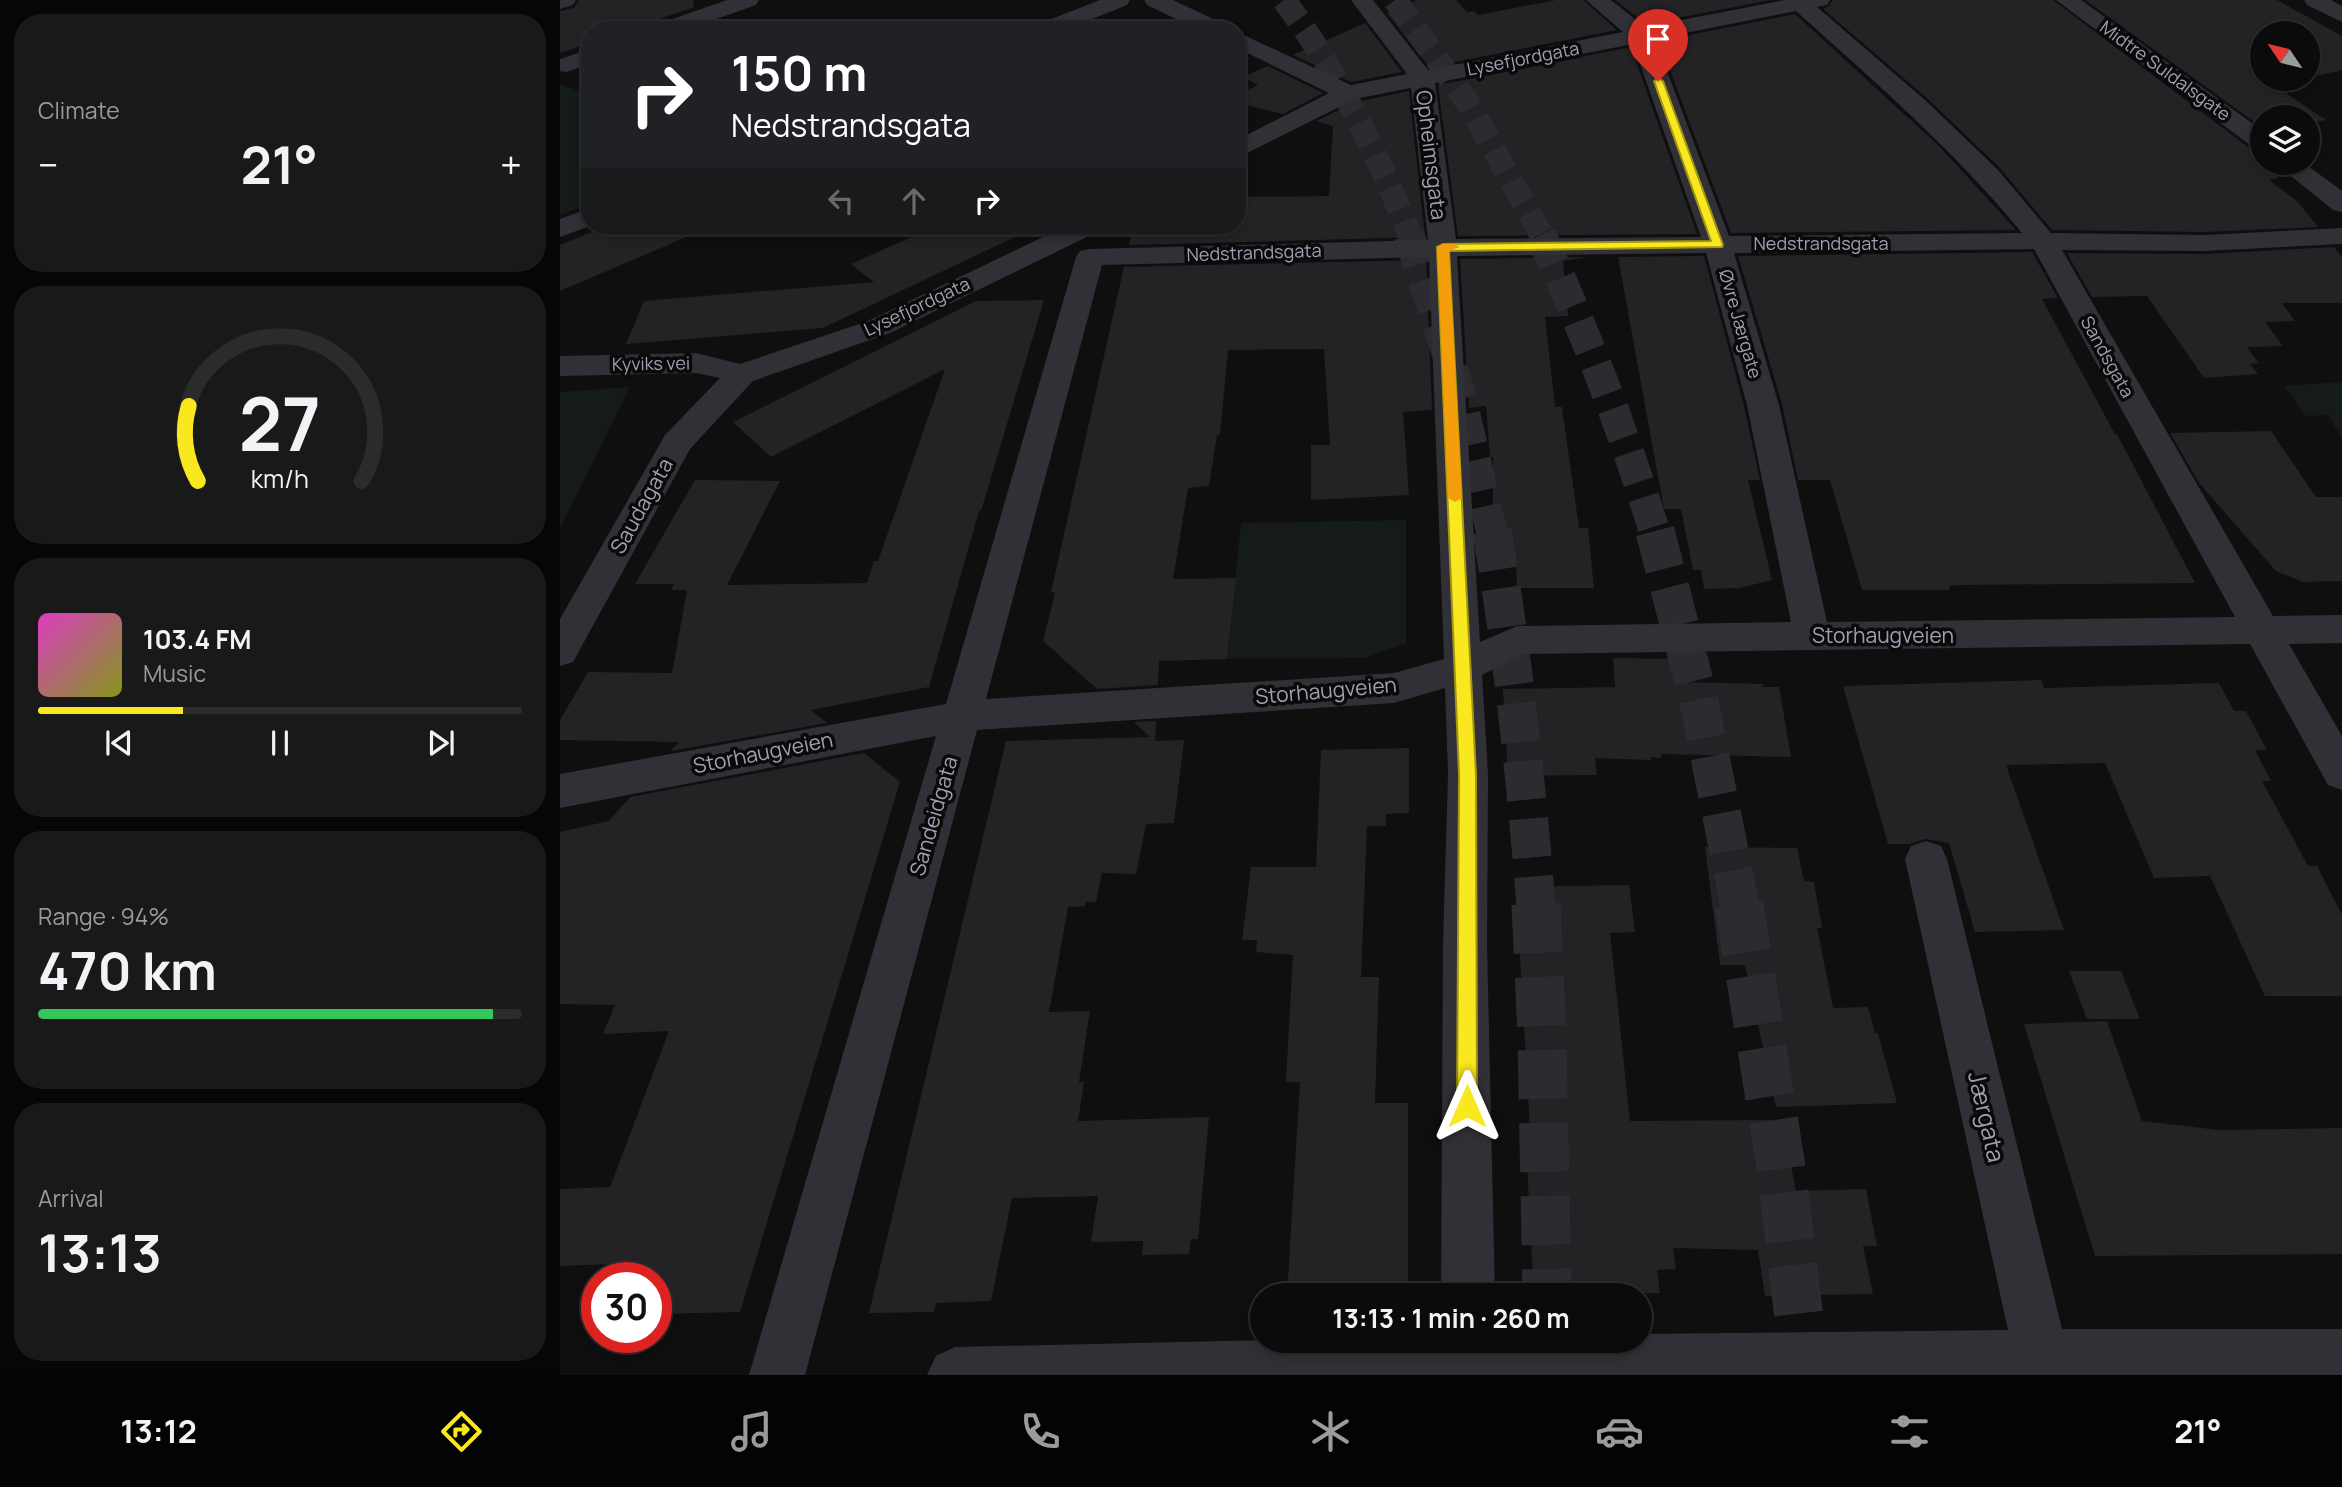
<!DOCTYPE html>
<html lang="en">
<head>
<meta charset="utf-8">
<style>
	:root { --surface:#0b0b0c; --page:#19191a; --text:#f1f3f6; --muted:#9a9b9d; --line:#2b2b2d; --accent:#f9e71f }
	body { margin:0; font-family:Manrope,sans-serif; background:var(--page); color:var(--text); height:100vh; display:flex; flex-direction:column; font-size:26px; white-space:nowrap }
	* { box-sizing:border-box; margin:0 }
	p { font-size:23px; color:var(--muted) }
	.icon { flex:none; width:38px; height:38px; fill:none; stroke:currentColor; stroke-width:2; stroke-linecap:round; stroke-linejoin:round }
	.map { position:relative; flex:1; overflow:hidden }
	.sheet { display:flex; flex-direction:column; gap:14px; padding:14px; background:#060607; width:560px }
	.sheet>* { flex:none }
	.top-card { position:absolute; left:21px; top:21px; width:665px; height:214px; border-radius:28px; box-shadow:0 4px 10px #0003,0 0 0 2px var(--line); background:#202124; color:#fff; overflow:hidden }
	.needle { width:46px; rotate:305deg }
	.tools { position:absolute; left:1690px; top:21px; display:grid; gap:14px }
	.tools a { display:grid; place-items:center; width:70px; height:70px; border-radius:50%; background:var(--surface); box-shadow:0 4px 10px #0003,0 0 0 2px var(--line); font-size:35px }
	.speed { position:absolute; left:21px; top:1262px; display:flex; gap:14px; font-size:35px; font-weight:700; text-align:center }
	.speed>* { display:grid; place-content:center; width:91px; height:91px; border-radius:50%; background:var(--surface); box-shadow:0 4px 10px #0003,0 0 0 2px var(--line); line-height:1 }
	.speed .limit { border:10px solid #d22; background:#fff; color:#111 }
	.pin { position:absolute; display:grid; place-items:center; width:60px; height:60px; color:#fff; margin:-72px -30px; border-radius:50% 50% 50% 0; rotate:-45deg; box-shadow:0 0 7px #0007 }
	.pin .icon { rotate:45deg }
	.me { position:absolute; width:77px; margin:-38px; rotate:0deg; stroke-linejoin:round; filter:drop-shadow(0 0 5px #0008) }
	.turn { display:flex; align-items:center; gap:24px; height:147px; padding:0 35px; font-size:32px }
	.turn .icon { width:91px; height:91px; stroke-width:2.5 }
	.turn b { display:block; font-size:49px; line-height:60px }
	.lanes { display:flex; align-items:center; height:66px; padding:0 35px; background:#0003; justify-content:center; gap:35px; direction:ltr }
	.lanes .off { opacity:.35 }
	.big { font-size:52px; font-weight:700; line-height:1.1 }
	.sheet .tile { flex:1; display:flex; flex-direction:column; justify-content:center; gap:10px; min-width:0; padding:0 24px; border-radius:28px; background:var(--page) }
	.sheet .dial { align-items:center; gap:0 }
	.dial svg { height:182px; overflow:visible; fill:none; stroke:var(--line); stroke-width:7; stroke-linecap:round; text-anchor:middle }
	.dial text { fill:var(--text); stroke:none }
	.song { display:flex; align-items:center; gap:21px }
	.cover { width:84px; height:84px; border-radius:10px; background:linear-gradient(135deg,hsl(310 70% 55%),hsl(70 70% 35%)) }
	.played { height:7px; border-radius:4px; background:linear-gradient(90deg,var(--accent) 30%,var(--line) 30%) }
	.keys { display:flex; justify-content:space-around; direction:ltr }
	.heat { display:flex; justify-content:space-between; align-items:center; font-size:38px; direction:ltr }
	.charge { height:10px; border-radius:5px; background:linear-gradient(90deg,#34c759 94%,var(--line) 0) }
	.trip { position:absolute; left:690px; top:1283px; width:402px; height:70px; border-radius:35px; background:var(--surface); box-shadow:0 4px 10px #0003,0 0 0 2px var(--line); font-weight:700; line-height:70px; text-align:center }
	.tabs { display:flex; height:112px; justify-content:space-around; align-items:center; background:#040405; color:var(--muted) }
	.tabs .icon { width:49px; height:49px }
	.tabs .current { color:var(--accent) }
	.tabs b { font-size:32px; color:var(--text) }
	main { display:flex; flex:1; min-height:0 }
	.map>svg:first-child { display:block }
</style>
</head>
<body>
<main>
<section class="sheet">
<div class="tile"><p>Climate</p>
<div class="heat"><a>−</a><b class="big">21°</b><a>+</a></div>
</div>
<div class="tile dial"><svg viewBox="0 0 100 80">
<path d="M14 69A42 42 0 1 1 86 69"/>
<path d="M14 69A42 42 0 0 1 10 36" stroke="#f9e71f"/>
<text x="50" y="56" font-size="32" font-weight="700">27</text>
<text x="50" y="72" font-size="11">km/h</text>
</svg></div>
<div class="tile">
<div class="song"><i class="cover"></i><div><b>103.4 FM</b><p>Music</p></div></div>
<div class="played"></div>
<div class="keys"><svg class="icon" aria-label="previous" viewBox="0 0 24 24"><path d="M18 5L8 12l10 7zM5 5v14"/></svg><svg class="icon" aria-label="pause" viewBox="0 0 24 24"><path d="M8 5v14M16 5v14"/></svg><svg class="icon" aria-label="next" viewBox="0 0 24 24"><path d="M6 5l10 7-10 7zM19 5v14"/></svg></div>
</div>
<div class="tile"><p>Range · 94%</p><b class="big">470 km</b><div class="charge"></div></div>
<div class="tile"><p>Arrival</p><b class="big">13:13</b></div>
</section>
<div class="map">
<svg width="1782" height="1375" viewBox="0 0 1782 1375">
	<rect width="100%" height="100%" fill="#0f0f10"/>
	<path fill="#151b18" d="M0,84L30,95V210L21,207L0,215Z
		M1782,382V438L1768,415L1746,416L1724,386Z
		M70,387L0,528V392Z
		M846,520V643L804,658L667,659L681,523Z"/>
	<path fill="#232225" d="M19,0H133L134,7L68,30H30V43L0,53V11L14,8Z
		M857,0H896L907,12L914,11L918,15L996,0H1023L1057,30L869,67L827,13Z
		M1055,0H1211L1086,24Z
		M1273,0H1493L1692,150L1703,153V163H1713L1723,173H1715L1719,178L1709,180L1738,202L1758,227L1645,232L1492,230L1440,168L1367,98L1263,9L1269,6Z
		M1525,0H1717L1782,36V70L1748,78V33H1703V79H1746L1715,86L1766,120L1748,123V117H1703V128Z
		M1235,14L1380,147L1456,230L1171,233L1099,41Z
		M805,23L842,72L791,82L733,55Z
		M1071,47L1137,234L898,236L878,85Z
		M708,66L763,93L723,114L677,103V95L698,85L683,77Z
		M849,91L865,237L569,245L573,226H677V197L769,196L773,126L756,121L796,102Z
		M47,226H152L0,291V245Z
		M376,226H478L263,328L66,344L84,301L314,282L291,264Z
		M1774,247L1782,257V303H1722L1735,321L1705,322L1723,346L1687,347L1699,363L1690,364L1698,374L1644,378L1587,296L1532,297L1507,253L1645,254Z
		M1472,252L1498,298L1482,299L1555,434H1557L1635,583L1399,585L1389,586L1390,590H1302L1270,480H1238L1222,404L1178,256Z
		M1144,256L1184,406L1200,480H1188L1212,580L1180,588L1144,589L1141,570H1133L1121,509H1104L1058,257Z
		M1029,257L1003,261L1008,316L985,317L995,407H1002L1019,528H1028L1034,588H957L956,563H937L936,528H933V457H930L926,406L909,408L900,259Z
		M866,260L872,410L843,412L849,495L751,500V445H770L764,349L668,350L660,435H657L649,486L628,488L613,579L676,578L667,659L599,661L598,685L537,689L483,641L495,593L491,592L564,267Z
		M484,300L421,511H419L369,687L251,710L267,723L111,751L119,742L0,740V720L28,672L112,673L127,590H111L114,584H75L135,480L220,481L167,585L307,583L314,561H318L385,369L211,457L173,422L416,301Z
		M1711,431L1756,497H1782V581L1743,582L1716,571L1639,483L1610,433Z
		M1053,658L1123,659L1125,682L1203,684V687H1219L1231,757L1101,754V758L1090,757L1091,760L1035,758L1037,775L948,776L943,689L1055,687Z
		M1481,680L1484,688L1659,683L1674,711H1686L1707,750H1695L1711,781H1702L1748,866H1757L1782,915V996H1705L1650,876L1594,878L1545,763L1446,765L1504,930L1415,932L1389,843L1365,839L1350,844H1328L1283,686Z
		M596,721L595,741L624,740L614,823L586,824L576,874L542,873L536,902H525V906L508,907L489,1012L530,1011L519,1082H524L518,1121L649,1117L638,1239H631L629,1254L582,1255L583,1241L531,1242L538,1196L452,1198L431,1301L376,1303L374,1312L309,1313L446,741L590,737L574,722Z
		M849,748V813L826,814V826H807L801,977H819L815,1103H848V1295H727L740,1082H726L733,955L696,952L697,940H682L691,867H756L761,750Z
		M304,753L340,782L180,1312L96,1314V1278H47L52,1264L0,1266V1189L50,1187L109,1031L43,1034L55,1005L0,1004V832L49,821L70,797Z
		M1145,847L1237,848L1244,881L1254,882L1262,928H1257L1273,1008L1308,1007L1315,1033H1318L1337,1103L1216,1107L1185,965H1160Z
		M1069,885L1075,932L1050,933L1070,1121L1222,1120L1236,1191L1306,1189L1317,1246H1303L1313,1294L1205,1296L1198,1250L1113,1248L1116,1269L1097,1270L1100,1293L974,1295L967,1164H972L956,887Z
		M1509,971H1561L1580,1019H1527Z
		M1547,1021L1582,1121L1659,1130L1782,1128V1254L1535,1256L1464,1024Z"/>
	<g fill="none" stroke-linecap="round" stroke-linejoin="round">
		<path stroke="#2c2c30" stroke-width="24" stroke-dasharray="24 12" stroke-linecap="butt" d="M724,0C778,73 817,152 850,236
			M835,0L909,105L982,236"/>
		<path stroke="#2c2c30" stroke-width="31" stroke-dasharray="31 16" stroke-linecap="butt" d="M849,235L900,393L932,533
			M981,235C1026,334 1063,429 1095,533"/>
		<path stroke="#2c2c30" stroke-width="39" stroke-dasharray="39 19" stroke-linecap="butt" d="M932,531C953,656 966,780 976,906
			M1095,531L1138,697L1180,906"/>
		<path stroke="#2c2c30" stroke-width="49" stroke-dasharray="49 24" stroke-linecap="butt" d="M976,904L982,1036L987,1295
			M1179,904L1220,1161L1246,1375"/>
		<path fill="#303036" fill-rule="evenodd" d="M0,0H16L13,5L0,9Z
			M167,0H199L196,5L125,30H92L95,25Z
			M540,0H570L567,5L505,30H473L476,25Z
			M584,0H613L666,25L669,30H639L587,5Z
			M791,0H813L868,70L1063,32L1026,0H1051L1085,27L1225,0H1270L1267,5L1257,7L1365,100L1438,170L1491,233L1645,235L1782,228V244L1645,251L1502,250L1713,616L1782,615V643L1729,644L1782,736V790L1768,785L1690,644L963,654L922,675L928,774L927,944L935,1295H881L883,944L888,774L885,688L834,703L417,730L245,1375H189L376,736L0,808V774L386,704L516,257L520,251L530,249L868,240L851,88L795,99L677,158V140L769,93L677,48V32L791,85L847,74ZM1236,11C1315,82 1394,150 1462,233L1169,236L1095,39ZM1073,44L1141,237L896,239L875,83ZM1474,249L1675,617L1267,622L1219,405L1174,253ZM1146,253L1187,405L1231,622L957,626L920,642L897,256ZM869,257L884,659L834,673L426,699L542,265Z
			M1496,0H1521L1703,131V151L1694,148Z
			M1744,0H1771L1782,6V22L1747,5Z
			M30,49V64L6,72L0,71V59Z
			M1715,163H1744L1782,191V212L1773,210Z
			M30,208V226L0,237V219Z
			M506,226H541L537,232L330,333L193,381L130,449L13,662L0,666V619L105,435L160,378L136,373L0,376V356L136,353L180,364L308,321Z
			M1366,841L1381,846L1387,859L1502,1329H1782V1375H367L376,1356L395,1347L709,1340H1080V1334L1448,1330L1345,859L1351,846Z"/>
	</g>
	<path fill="#f9e71f" stroke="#a29614" stroke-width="2" d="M1098,78L1103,81L1163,245L1162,247L889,251L916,774L917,1106L914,1113L907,1116L900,1113L897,1106L899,774L877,247L883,244L1151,241L1094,81Z"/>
	<path fill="#f59e0b" d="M883,244H894L900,247L889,251L902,498L895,502L888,498L877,247Z"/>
	<g text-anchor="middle" stroke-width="7" stroke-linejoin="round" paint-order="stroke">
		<g font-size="18" fill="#9fa0b2" stroke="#0a0a0b">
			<text transform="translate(963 59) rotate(-11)" y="6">Lysefjordgata</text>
			<text transform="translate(1605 71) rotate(36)" y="6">Midtre Suldalsgate</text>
			<text x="1261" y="250">Nedstrandsgata</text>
			<text transform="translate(694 253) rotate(-2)" y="6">Nedstrandsgata</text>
			<text transform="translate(357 307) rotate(-25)" y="6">Lysefjordgata</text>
			<text transform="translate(1180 324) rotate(74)" y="6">Øvre Jærgate</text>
			<text transform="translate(1547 357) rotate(61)" y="6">Sandsgata</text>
			<text transform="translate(91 364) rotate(-1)" y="6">Kyviks vei</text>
		</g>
		<g font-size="21" fill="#9fa0b2" stroke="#0a0a0b">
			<text transform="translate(871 155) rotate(83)" y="7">Opheimsgata</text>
			<text transform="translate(82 506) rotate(-61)" y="7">Saudagata</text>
			<text x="1323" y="643">Storhaugveien</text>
			<text transform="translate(766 691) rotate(-5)" y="7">Storhaugveien</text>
			<text transform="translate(203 753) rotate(-11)" y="7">Storhaugveien</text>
			<text transform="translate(374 816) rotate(-74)" y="7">Sandeidgata</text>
		</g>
		<g font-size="24" fill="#9fa0b2" stroke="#0a0a0b">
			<text transform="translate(1426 1117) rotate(77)" y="8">Jærgata</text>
		</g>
	</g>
</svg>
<div class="tools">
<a><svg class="needle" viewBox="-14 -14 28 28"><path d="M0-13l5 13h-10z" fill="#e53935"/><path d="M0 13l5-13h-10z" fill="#9a9b9d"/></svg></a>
<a><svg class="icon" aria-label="layers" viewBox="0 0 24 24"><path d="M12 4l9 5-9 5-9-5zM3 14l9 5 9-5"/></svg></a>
</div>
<div class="speed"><div class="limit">30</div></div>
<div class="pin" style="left:1098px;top:81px;background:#d93025"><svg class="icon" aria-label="arrive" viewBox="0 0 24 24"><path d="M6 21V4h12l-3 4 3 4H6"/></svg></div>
<svg class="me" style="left:907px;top:1106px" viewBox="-20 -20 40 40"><path d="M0-17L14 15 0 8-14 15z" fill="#f9e71f" stroke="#fff" stroke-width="4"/></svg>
<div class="trip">13:13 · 1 min · 260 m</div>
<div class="top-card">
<div class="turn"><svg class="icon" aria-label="right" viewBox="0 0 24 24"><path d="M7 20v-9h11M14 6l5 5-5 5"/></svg><div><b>150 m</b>Nedstrandsgata</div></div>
<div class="lanes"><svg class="icon off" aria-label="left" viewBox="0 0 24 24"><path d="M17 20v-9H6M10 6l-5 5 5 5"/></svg><svg class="icon off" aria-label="ahead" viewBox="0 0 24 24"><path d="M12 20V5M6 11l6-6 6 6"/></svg><svg class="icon" aria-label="right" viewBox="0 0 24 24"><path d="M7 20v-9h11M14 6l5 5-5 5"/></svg></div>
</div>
</div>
</main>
<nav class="tabs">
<b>13:12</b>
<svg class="icon current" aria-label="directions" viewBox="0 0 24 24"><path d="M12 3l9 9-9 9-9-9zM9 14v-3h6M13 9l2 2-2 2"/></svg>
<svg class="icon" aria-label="music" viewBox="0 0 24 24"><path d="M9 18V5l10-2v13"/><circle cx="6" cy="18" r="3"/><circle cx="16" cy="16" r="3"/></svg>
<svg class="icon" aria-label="phone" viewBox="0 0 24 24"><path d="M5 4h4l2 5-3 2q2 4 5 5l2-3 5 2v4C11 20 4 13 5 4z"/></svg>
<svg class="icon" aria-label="climate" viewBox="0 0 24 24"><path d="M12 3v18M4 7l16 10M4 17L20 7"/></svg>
<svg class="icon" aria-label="car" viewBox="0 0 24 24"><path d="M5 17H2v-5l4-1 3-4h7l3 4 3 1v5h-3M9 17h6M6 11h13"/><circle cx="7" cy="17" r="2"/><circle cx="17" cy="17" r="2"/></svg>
<svg class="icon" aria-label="filters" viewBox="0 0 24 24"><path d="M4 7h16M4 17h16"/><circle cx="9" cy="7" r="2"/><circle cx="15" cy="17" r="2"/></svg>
<b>21°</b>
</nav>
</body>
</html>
